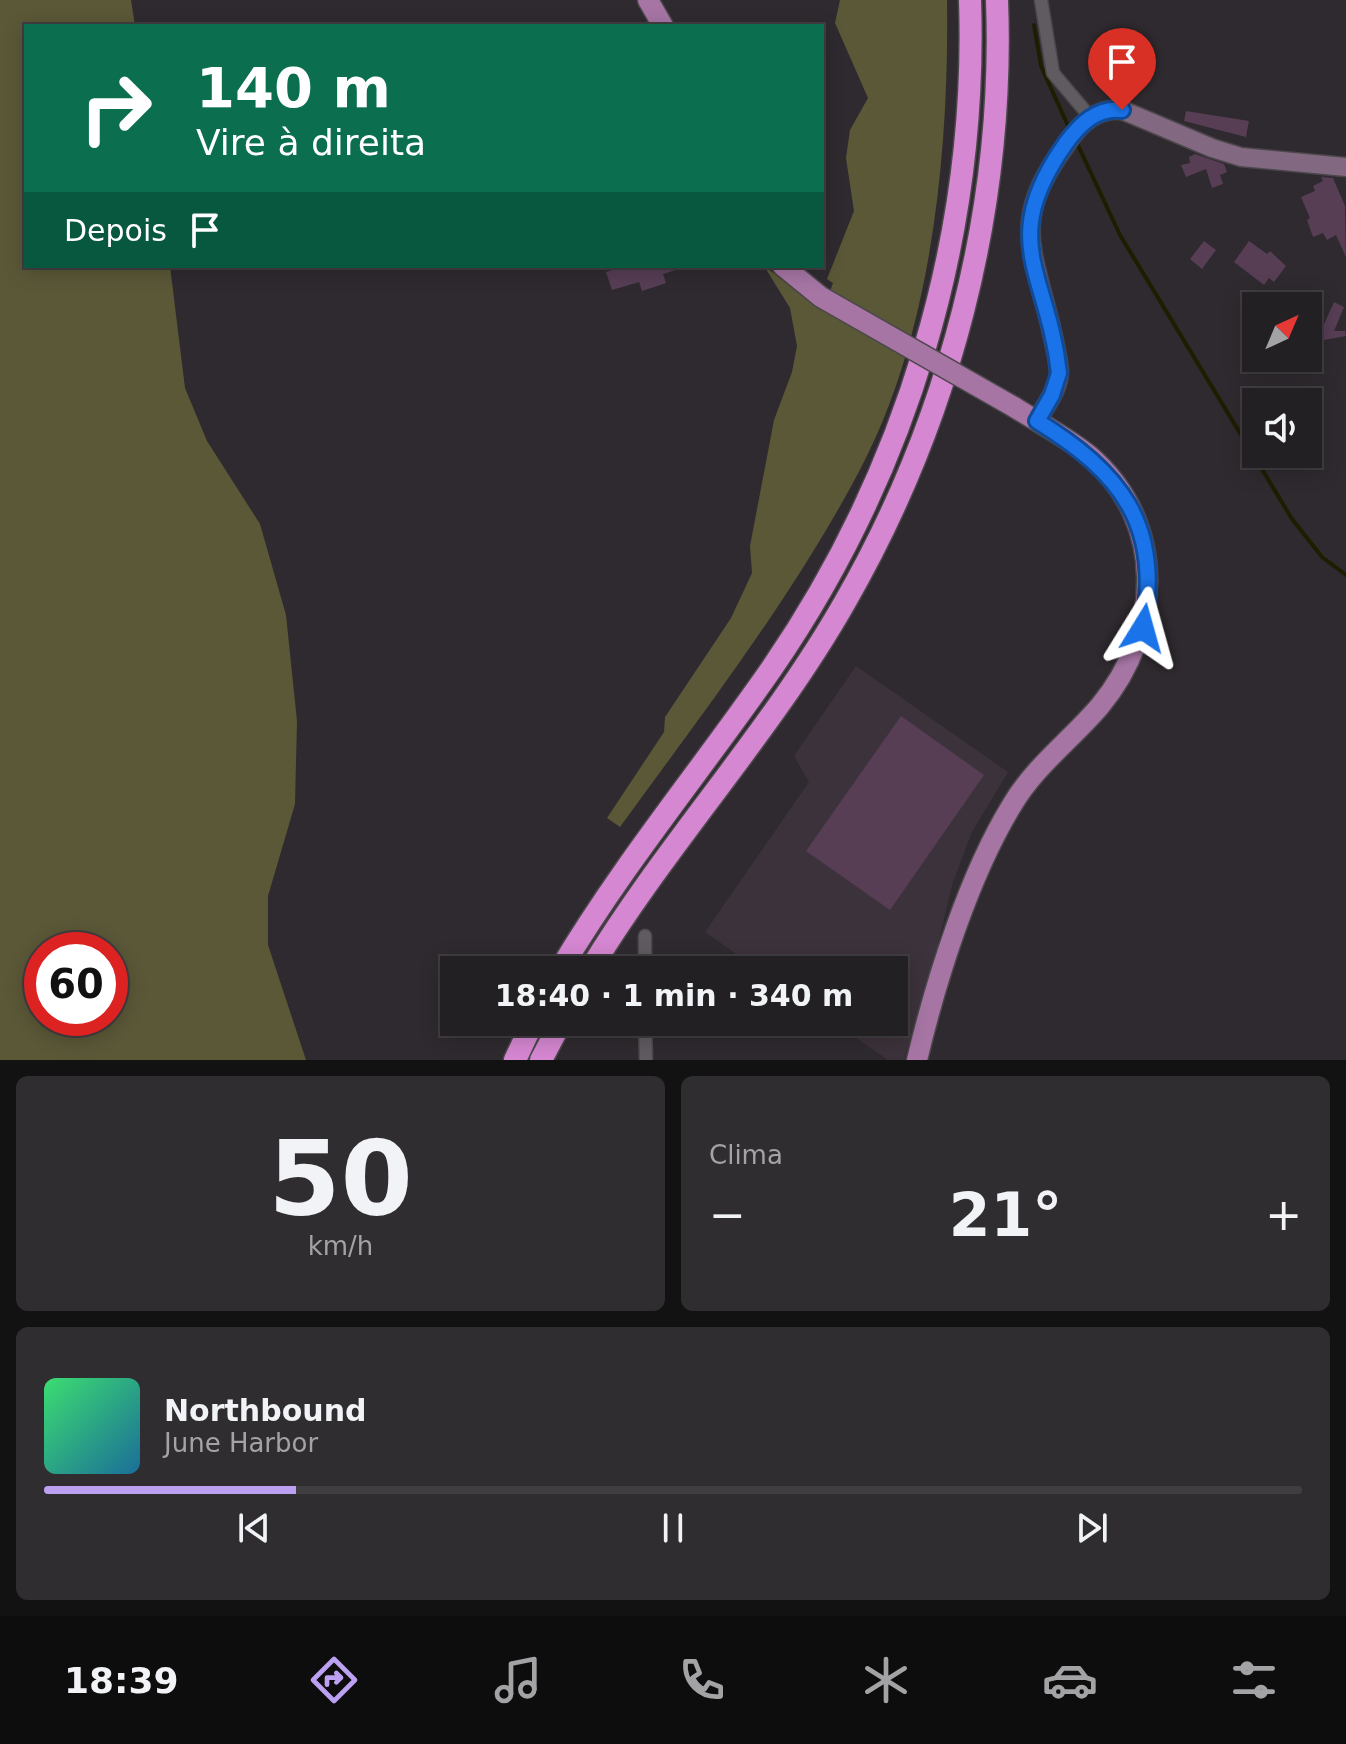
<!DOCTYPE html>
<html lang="pt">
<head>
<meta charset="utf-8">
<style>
	:root { --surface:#232023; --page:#2f2d30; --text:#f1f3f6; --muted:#a3a3a6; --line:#403e41; --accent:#bca0f2 }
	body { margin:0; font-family:"DejaVu Sans",sans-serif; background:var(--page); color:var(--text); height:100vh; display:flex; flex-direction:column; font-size:30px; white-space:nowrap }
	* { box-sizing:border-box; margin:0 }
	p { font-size:26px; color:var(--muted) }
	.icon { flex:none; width:44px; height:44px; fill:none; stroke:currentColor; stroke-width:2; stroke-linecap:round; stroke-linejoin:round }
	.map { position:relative; height:1060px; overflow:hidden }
	.sheet { display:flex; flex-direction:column; gap:16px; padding:16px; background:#131213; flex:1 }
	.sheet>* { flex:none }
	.hud { position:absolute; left:24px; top:24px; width:800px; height:244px; border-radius:0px; box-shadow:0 4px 20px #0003,0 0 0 2px var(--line); background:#0b6e4f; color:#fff; overflow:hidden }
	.needle { width:52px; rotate:44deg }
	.controls { position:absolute; left:1242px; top:292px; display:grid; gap:16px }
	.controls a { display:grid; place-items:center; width:80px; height:80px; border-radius:0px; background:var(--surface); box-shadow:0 4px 20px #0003,0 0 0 2px var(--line); font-size:40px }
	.speed { position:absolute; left:24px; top:932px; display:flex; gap:16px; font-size:40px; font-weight:700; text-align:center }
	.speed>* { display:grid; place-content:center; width:104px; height:104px; border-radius:50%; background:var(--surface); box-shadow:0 4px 20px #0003,0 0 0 2px var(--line); line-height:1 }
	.speed .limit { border:12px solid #d22; background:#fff; color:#111 }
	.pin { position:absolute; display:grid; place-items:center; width:68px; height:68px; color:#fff; margin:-82px -34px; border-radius:50% 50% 50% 0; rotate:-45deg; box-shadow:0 0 8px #0007 }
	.pin .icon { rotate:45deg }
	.me { position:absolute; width:88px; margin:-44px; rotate:8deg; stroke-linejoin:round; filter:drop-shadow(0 0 6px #0008) }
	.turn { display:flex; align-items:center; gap:28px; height:168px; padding:0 40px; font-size:36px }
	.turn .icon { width:104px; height:104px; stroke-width:2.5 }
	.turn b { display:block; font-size:56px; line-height:68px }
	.then { display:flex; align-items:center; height:76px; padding:0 40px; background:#0003; gap:16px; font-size:30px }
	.big { font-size:60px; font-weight:800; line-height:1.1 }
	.sheet .widget { flex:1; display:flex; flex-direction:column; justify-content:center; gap:12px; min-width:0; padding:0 28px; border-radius:12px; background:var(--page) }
	.sheet .dial { align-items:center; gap:0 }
	.dial b { font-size:104px; line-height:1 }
	.song { display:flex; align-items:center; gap:24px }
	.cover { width:96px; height:96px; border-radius:12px; background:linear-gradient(135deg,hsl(140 70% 55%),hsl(200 70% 35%)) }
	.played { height:8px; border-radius:4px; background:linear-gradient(90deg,var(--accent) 20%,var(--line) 20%) }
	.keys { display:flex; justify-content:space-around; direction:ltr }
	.heat { display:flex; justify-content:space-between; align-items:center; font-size:44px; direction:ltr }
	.sheet .tiles { flex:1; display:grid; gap:16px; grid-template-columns:1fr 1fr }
	.widget:last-child { grid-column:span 2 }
	.trip { position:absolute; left:440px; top:956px; width:468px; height:80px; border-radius:0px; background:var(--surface); box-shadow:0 4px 20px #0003,0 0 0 2px var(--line); font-weight:800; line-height:80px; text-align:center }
	.dock { display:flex; height:128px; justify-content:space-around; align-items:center; background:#0e0d0e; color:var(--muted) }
	.dock .icon { width:56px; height:56px }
	.dock .current { color:var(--accent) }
	.dock b { font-size:36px; color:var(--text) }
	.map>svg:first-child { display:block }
</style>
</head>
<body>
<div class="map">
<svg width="1346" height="1060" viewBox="0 0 1346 1060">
	<rect width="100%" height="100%" fill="#2f2a2f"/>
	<path fill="#3c323b" d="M856,666L1008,772L972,832L952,885L935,958L904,1060H888L833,1022H894V970H759L705,932L809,782L794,756Z"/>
	<path fill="#5a5837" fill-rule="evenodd" d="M0,0H131L135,26H26V266H170L185,388L207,441L260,524L286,615L297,721L295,804L268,896V945L306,1060H0ZM42,950H110V1018H42Z
		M840,0H947C949,131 936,282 889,405C870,456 842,504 814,550C755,646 686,736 620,827L607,818L664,732L665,717L731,618L752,573L750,546L774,420L792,372L797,346L790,308L764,266L823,310L833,283L827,279L854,211L846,158L850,130L868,98L835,23Z"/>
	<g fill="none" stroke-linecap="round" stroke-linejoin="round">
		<path stroke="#1f1d00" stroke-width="4" d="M1034,25L1041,66L1069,128
			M1075,139L1120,235L1292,519L1322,557L1346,575"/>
	</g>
	<path fill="#573e55" d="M1186,111L1249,121L1246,137L1184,121Z
		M1195,154L1224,164L1227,172L1220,175L1223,184L1212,188L1206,169L1186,177L1181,165L1190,163L1189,157Z
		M1321,177L1333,178L1345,206L1346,257L1336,235L1327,240L1323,233L1313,237L1307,220L1310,218L1301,197L1315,191L1313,186L1323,181Z
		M1204,241L1216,250L1202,269L1190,259Z
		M1249,241L1267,254L1270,251L1286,266L1274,282L1269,278L1264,285L1234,262Z
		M625,266H682V268L663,274L666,283L642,291L639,282L612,290L606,272Z
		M1334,302L1344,307L1334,331H1345L1346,336L1308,343V331H1321Z
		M901,716L984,775L890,910L806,851Z"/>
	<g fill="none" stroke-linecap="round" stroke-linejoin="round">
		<g stroke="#4b474b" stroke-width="15">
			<path id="street" d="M1041,0L1053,73L1091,118
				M645,970V936
				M645,1022L646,1060"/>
		</g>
		<g stroke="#4b474b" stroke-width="21">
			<path id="secondary" d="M1037,421C1045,406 1059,389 1059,371C1058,357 1054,342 1051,328C1031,244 1011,220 1067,143C1080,124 1097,107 1122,110L1212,148L1241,157L1346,167"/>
		</g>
		<g stroke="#4b474b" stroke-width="23">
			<path id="primary" d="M648,0L663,26
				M783,266L821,297
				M917,1060C936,980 969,875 1012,805C1035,766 1071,740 1100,706C1162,631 1167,523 1090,456C1067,437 1039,423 1014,407"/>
		</g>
		<g stroke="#4b474b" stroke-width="25">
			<path id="highway" d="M560,970C623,864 702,769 772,668C906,473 978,237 970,0
				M590,970C667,843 771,732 845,602C949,421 1005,209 997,0
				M515,1060L533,1022
				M541,1060L561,1022"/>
		</g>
		<use href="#street" stroke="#605b60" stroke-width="12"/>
		<use href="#secondary" stroke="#836882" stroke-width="18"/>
		<use href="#primary" stroke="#a675a4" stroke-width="20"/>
		<use href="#highway" stroke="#d587d1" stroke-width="22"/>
		<g stroke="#4b474b" stroke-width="23" stroke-linecap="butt">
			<path id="primary-bridge" d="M821,297L1014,407"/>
		</g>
		<use href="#primary-bridge" stroke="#a675a4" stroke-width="20"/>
	</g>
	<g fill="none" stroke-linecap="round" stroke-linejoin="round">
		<g stroke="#114b97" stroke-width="20">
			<path id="route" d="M1122,110C1097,107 1080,124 1066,143C996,242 1048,272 1059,373L1052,395L1037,421C1120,472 1163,525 1143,628"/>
		</g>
		<use href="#route" stroke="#1a73e8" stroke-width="14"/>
	</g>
</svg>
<div class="controls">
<a><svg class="needle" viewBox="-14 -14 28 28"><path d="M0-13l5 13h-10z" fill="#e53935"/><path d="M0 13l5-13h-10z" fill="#a3a3a6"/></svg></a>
<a><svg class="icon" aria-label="sound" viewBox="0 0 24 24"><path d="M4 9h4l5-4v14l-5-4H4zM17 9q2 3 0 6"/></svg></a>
</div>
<div class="speed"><div class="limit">60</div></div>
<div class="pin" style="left:1122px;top:110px;background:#d93025"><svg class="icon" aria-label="arrive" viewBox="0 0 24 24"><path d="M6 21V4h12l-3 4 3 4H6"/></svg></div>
<svg class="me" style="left:1143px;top:628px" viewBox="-20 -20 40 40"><path d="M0-17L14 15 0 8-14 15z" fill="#1a73e8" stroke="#fff" stroke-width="4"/></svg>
<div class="trip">18:40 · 1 min · 340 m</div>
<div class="hud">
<div class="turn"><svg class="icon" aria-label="right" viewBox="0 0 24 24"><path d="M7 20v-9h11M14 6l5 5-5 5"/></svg><div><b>140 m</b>Vire à direita</div></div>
<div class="then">Depois<svg class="icon" aria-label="arrive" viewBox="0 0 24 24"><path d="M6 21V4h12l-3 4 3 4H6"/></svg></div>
</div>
</div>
<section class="sheet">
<div class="tiles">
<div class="widget dial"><b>50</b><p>km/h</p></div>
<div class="widget"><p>Clima</p>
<div class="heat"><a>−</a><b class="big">21°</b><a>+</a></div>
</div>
<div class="widget">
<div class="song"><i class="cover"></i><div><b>Northbound</b><p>June Harbor</p></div></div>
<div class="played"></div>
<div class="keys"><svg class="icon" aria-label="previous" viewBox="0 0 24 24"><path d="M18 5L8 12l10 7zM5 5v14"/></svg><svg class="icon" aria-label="pause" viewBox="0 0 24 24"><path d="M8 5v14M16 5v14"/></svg><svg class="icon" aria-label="next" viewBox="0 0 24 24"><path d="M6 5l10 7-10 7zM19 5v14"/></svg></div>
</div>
</div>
</section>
<nav class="dock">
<b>18:39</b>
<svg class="icon current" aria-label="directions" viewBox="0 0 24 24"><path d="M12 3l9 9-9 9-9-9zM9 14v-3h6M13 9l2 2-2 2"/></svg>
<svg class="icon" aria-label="music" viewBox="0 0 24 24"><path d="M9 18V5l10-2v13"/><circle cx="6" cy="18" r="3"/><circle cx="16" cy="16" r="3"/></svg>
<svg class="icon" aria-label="phone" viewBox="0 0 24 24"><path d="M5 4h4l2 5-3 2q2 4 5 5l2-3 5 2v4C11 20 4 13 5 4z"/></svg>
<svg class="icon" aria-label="climate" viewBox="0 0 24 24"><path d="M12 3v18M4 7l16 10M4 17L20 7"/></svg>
<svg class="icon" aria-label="car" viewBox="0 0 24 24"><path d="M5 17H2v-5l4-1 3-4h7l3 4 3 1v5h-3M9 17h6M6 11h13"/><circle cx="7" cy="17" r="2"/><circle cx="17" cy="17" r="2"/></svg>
<svg class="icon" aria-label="filters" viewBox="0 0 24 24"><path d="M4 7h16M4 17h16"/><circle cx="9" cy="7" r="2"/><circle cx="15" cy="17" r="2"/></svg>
</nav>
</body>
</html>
